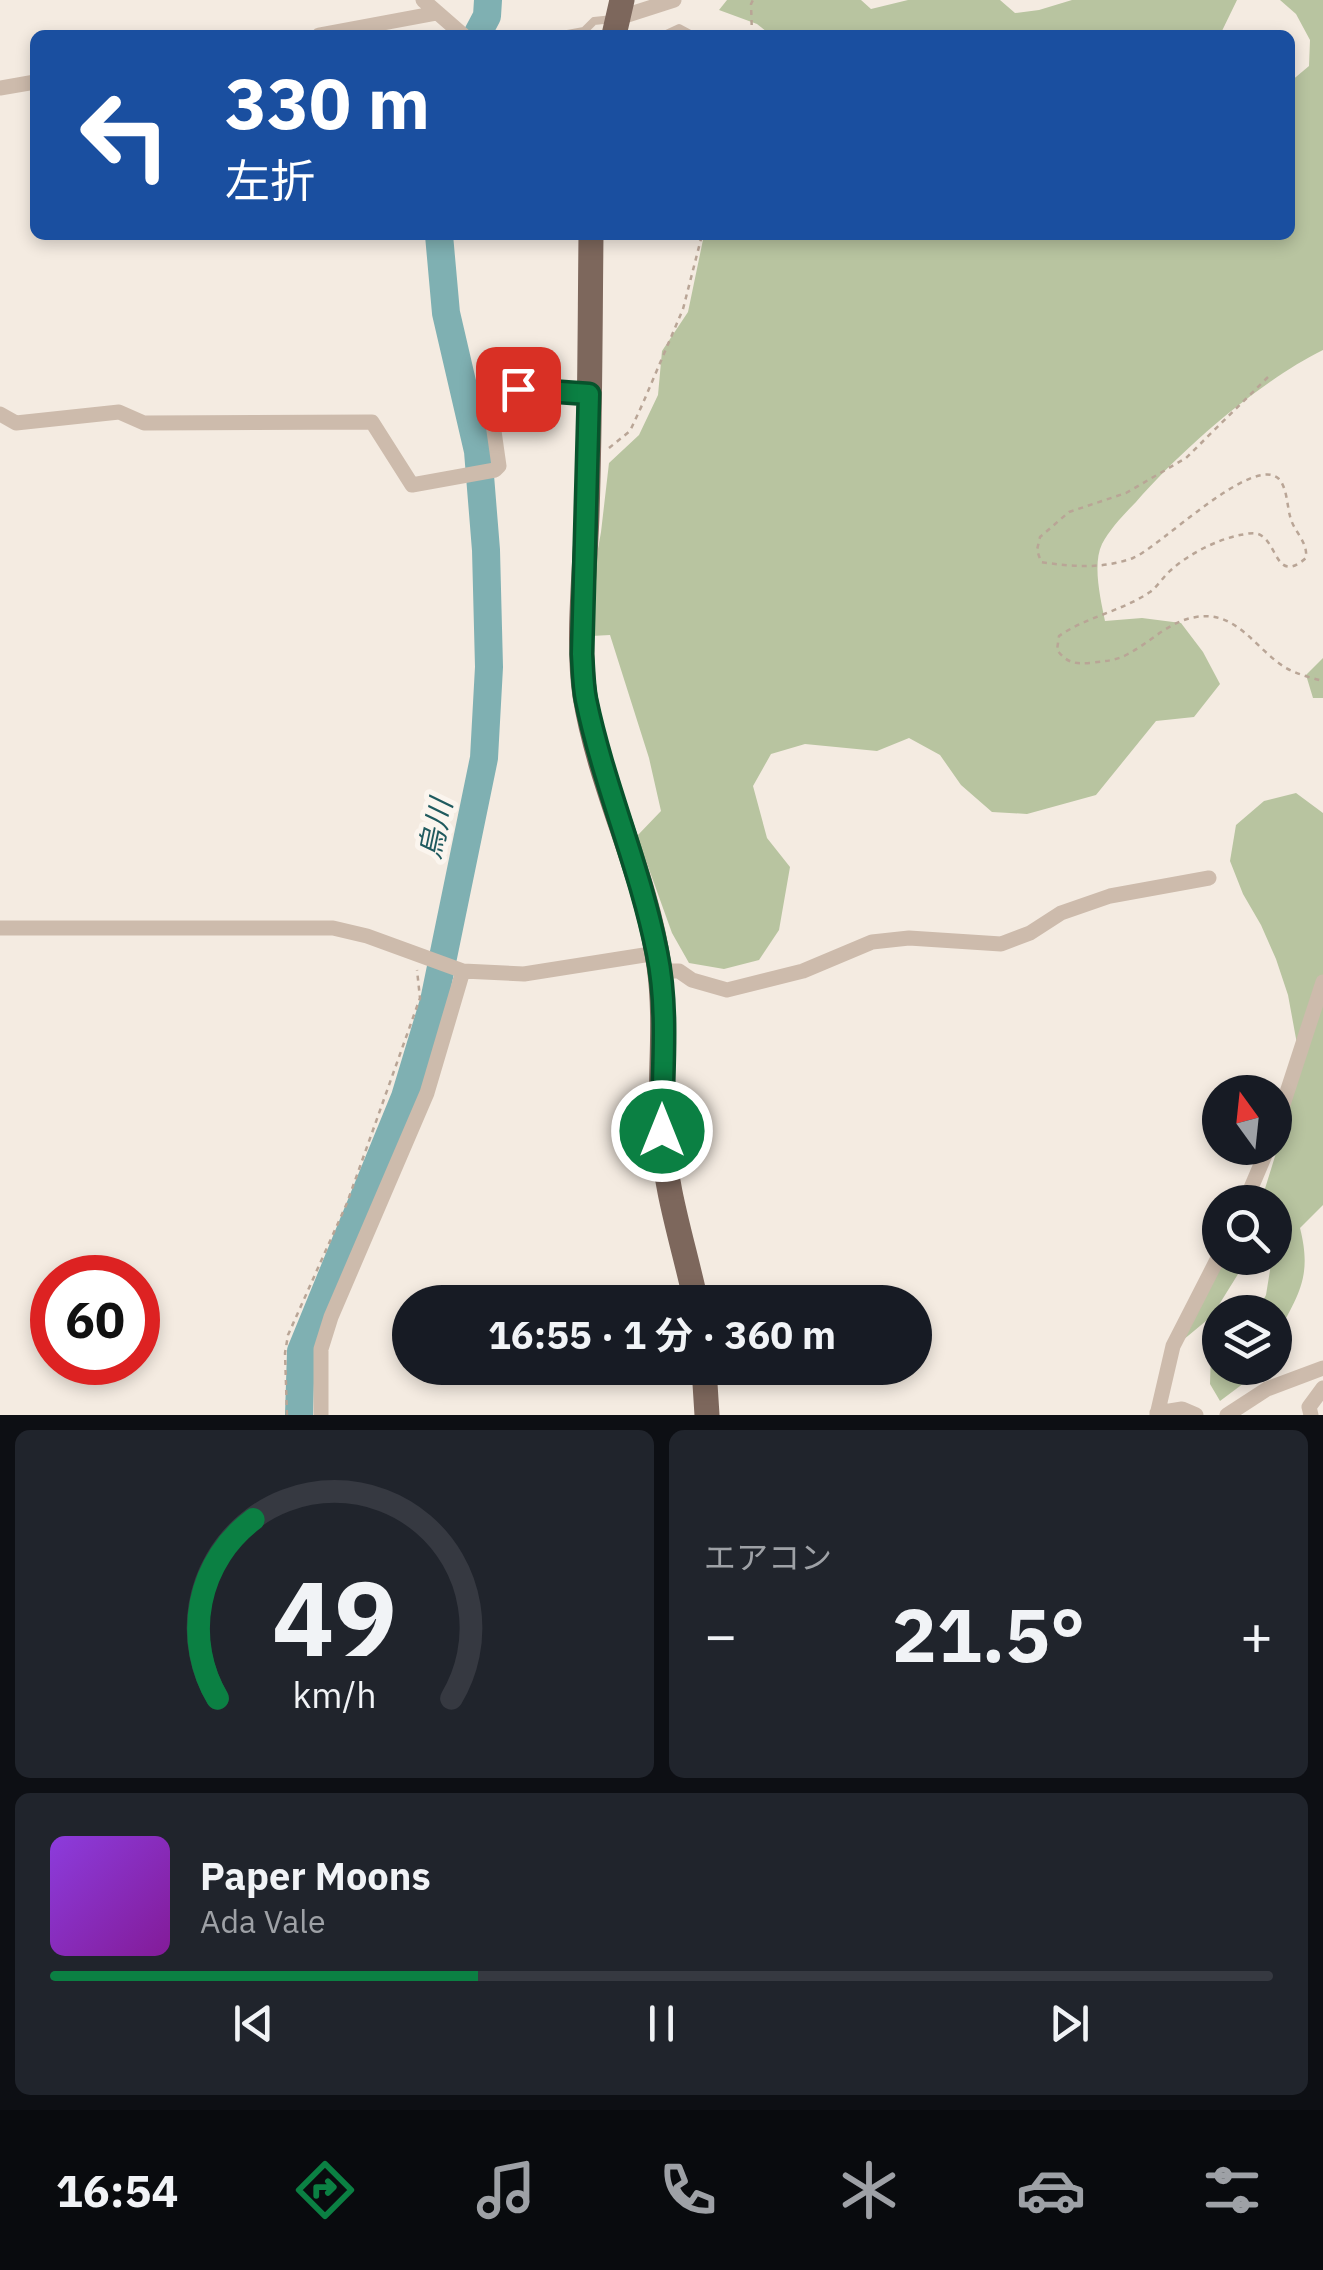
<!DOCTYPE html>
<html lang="ja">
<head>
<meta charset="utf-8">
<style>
	:root { --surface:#171b24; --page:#20242c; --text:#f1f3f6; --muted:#9ea1a6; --line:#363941; --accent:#0b8043 }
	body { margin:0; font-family:"IBM Plex Sans","Noto Sans JP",sans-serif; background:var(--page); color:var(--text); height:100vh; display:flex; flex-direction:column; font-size:38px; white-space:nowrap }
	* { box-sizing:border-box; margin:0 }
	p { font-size:32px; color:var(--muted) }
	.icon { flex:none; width:55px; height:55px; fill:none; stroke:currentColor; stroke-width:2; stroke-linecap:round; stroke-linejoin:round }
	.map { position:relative; height:1415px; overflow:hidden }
	.side { display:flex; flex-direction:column; gap:15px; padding:15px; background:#0d0f14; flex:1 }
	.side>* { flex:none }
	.top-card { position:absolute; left:30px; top:30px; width:1265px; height:210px; border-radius:15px; box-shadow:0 5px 15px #0003; background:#1a4fa0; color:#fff; overflow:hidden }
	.needle { width:65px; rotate:345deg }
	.buttons { position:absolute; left:1202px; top:1075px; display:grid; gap:20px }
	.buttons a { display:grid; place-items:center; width:90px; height:90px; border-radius:50%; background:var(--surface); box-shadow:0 5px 15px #0003; font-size:50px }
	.speed { position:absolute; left:30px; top:1255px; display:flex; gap:20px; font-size:50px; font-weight:700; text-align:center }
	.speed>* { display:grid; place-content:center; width:130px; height:130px; border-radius:50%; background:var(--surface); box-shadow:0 5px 15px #0003; line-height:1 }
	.speed .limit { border:15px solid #d22; background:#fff; color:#111 }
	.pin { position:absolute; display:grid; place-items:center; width:85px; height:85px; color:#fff; margin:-42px; border-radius:20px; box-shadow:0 5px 15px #0006 }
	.me { position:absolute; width:110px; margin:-55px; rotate:0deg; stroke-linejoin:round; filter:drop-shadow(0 0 8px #0008) }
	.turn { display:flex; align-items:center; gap:35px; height:210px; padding:0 30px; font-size:45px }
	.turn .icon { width:130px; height:130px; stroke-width:2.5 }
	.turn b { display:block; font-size:70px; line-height:85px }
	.big { font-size:75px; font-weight:700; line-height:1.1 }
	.side .card { flex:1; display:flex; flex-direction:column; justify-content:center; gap:15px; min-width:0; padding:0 35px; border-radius:15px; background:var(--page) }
	.side .dial { align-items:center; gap:0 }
	.dial svg { height:260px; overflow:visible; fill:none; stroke:var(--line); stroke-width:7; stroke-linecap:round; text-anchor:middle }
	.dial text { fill:var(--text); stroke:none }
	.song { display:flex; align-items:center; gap:30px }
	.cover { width:120px; height:120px; border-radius:15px; background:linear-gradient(135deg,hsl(270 70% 55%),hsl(290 70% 35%)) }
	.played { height:10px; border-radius:5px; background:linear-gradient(90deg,var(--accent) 35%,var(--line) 35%) }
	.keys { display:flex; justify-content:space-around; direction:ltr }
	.heat { display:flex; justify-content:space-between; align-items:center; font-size:55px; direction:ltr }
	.side .tiles { flex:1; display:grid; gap:15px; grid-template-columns:1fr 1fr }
	.card:last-child { grid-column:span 2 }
	.trip { position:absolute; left:392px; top:1285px; width:540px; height:100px; border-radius:50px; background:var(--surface); box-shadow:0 5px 15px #0003; font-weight:700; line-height:100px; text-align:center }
	.menu { display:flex; height:160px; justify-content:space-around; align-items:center; background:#090b0e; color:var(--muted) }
	.menu .icon { width:70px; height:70px }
	.menu .active { color:var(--accent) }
	.menu b { font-size:45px; color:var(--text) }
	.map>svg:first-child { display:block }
</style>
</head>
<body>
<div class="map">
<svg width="1323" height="1415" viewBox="0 0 1323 1415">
	<rect width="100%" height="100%" fill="#f4ebe1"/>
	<path fill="#b8c4a0" d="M727,0H861L871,9L908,0H1000L1015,13L1039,10L1072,0H1237L1220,35H771L757,24L719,10Z
		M1280,0H1323V350C1260,381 1182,449 1136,502C1124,514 1110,529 1102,544C1092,565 1101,600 1105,621L1142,618L1181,623L1203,652L1220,684L1194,717L1156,721L1096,795L1027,814L992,812L961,785L940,755L909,738L877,751L805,744L771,754L753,786L767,838L790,867L779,930L759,960L724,969L689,963L672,933L637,836L661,811L649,758L610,635L591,636L590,593L601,532L609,463L639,435L658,395L662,351L688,312L704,235H1290V82L1309,66L1310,40L1296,14Z
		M1323,658V698H1313L1306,675Z
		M1296,793L1323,813V1205L1300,1228C1313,1279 1297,1296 1275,1339V1312H1257L1266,1295L1272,1258H1275L1277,1232H1275V1202H1259L1263,1195L1276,1153L1282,1116L1297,1044L1288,995L1276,959L1261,925L1243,894L1230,861L1236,825L1264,801Z
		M1222,1258H1248L1212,1316L1171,1350Z
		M1220,1347V1368H1260L1256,1374L1220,1401L1210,1384L1211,1352Z"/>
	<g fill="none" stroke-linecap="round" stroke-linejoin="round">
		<path stroke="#7fb0b2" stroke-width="28" d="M477,35L487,16L488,0
			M299,1415L301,1351L405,1097L434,1001L484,758L489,667L486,550L478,451L446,313L439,235"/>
		<path stroke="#b9a596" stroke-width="2.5" stroke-dasharray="5 5" stroke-linecap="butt" d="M752,35L751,4L753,0
			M1268,377L1186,458L1126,493L1069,512L1040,537L1037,550L1041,562C1073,567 1103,569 1133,558C1159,548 1253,453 1279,479C1287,488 1287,505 1290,516C1293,531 1308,541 1306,558C1277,583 1278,547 1262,536C1256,531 1247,534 1240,535C1216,540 1189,554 1171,570C1163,577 1158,586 1150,592C1122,611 1086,617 1059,636L1057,650C1067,663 1075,664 1090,663C1104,661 1116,661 1128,654C1151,642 1169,621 1196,617C1237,610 1255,649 1286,668C1297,674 1311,678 1323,681
			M609,448L630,431L643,403L683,309L702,235
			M287,1415L285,1353L288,1335L347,1203L420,998L417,970"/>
		<path stroke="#cdbbac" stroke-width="8" d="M562,35L584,31L594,21L613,19
			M664,35L679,28L692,35"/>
		<path stroke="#cdbbac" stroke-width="15" d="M423,0L463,35
			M618,18L674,0
			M319,35L437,13
			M0,88L35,82
			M0,414L16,423L119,412L144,423L372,422L412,485L495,470L499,466L489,396L518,389L589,394
			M0,928H333L367,936L463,971L524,974L657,953
			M660,971H679L692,980L727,990L803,971L872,942L909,938L1001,944L1030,933L1061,913L1110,896L1209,878
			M1275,1129L1323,982
			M1245,1202L1268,1148
			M1157,1413L1182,1409L1196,1415
			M321,1415V1349L331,1317L427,1093L463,971
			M1157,1415L1173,1346L1220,1254
			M1227,1415L1267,1389L1323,1368
			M1311,1415L1309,1407L1323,1388"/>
		<path stroke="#7d675c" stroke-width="25" d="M614,35L622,0
			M591,235C590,328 590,422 587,515C585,571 577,642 585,696C600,788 646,873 659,966C667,1021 659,1077 662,1132C665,1190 684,1246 696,1302
			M704,1368L707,1415"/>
	</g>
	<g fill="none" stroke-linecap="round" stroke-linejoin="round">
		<g stroke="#07532c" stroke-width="25">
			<path id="route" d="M518,389L589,394L582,654C583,669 583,685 586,700C604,786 640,867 657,953C669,1010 662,1073 662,1131"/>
		</g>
		<use href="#route" stroke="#0b8043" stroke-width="18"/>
	</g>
	<g text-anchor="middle" stroke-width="10" stroke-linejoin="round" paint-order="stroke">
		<g font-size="30" font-style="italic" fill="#1f5a5e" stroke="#fbf5ee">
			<text transform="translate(436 829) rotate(-78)" y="10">烏川</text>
		</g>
	</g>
</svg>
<div class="buttons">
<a><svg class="needle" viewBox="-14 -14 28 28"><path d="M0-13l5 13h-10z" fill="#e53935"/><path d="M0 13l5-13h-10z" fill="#9ea1a6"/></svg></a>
<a><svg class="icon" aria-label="search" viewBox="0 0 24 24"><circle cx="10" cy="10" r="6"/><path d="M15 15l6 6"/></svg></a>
<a><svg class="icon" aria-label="layers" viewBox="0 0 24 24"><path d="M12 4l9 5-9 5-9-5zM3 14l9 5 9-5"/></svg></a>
</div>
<div class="speed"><div class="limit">60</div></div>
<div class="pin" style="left:518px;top:389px;background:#d93025"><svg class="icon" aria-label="arrive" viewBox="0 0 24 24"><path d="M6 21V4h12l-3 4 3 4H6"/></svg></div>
<svg class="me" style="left:662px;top:1131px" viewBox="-20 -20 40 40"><circle r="17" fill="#0b8043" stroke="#fff" stroke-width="3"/><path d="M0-11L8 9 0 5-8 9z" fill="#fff"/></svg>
<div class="trip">16:55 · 1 分 · 360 m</div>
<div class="top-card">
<div class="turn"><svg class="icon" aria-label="left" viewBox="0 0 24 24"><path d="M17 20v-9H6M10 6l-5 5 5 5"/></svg><div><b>330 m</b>左折</div></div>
</div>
</div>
<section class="side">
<div class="tiles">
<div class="card dial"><svg viewBox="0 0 100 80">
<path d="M14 69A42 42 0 1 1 86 69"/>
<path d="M14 69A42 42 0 0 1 25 14" stroke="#0b8043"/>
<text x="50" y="56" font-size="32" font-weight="700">49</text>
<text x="50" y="72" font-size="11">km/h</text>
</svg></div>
<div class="card"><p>エアコン</p>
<div class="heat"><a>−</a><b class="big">21.5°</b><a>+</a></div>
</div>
<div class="card">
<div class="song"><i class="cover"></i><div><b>Paper Moons</b><p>Ada Vale</p></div></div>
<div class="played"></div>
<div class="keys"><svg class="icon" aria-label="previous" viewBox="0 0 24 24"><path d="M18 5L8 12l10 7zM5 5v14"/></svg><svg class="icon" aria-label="pause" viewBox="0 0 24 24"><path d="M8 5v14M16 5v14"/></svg><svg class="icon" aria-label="next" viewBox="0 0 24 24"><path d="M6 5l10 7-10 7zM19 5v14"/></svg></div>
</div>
</div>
</section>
<nav class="menu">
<b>16:54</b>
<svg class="icon active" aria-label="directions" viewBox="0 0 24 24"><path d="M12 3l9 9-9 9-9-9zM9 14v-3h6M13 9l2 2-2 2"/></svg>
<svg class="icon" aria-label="music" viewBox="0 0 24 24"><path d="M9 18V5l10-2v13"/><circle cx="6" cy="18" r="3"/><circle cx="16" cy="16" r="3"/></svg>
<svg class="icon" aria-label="phone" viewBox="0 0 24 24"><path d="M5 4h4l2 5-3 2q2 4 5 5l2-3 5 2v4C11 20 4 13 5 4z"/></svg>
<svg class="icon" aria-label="climate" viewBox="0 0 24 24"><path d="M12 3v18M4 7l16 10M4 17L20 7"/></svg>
<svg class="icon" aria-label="car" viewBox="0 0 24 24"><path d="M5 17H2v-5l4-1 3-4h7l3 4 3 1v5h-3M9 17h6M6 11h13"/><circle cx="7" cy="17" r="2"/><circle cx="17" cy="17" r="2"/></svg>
<svg class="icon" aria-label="filters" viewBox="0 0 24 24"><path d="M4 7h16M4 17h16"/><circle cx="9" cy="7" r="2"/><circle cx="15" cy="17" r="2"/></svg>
</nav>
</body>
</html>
